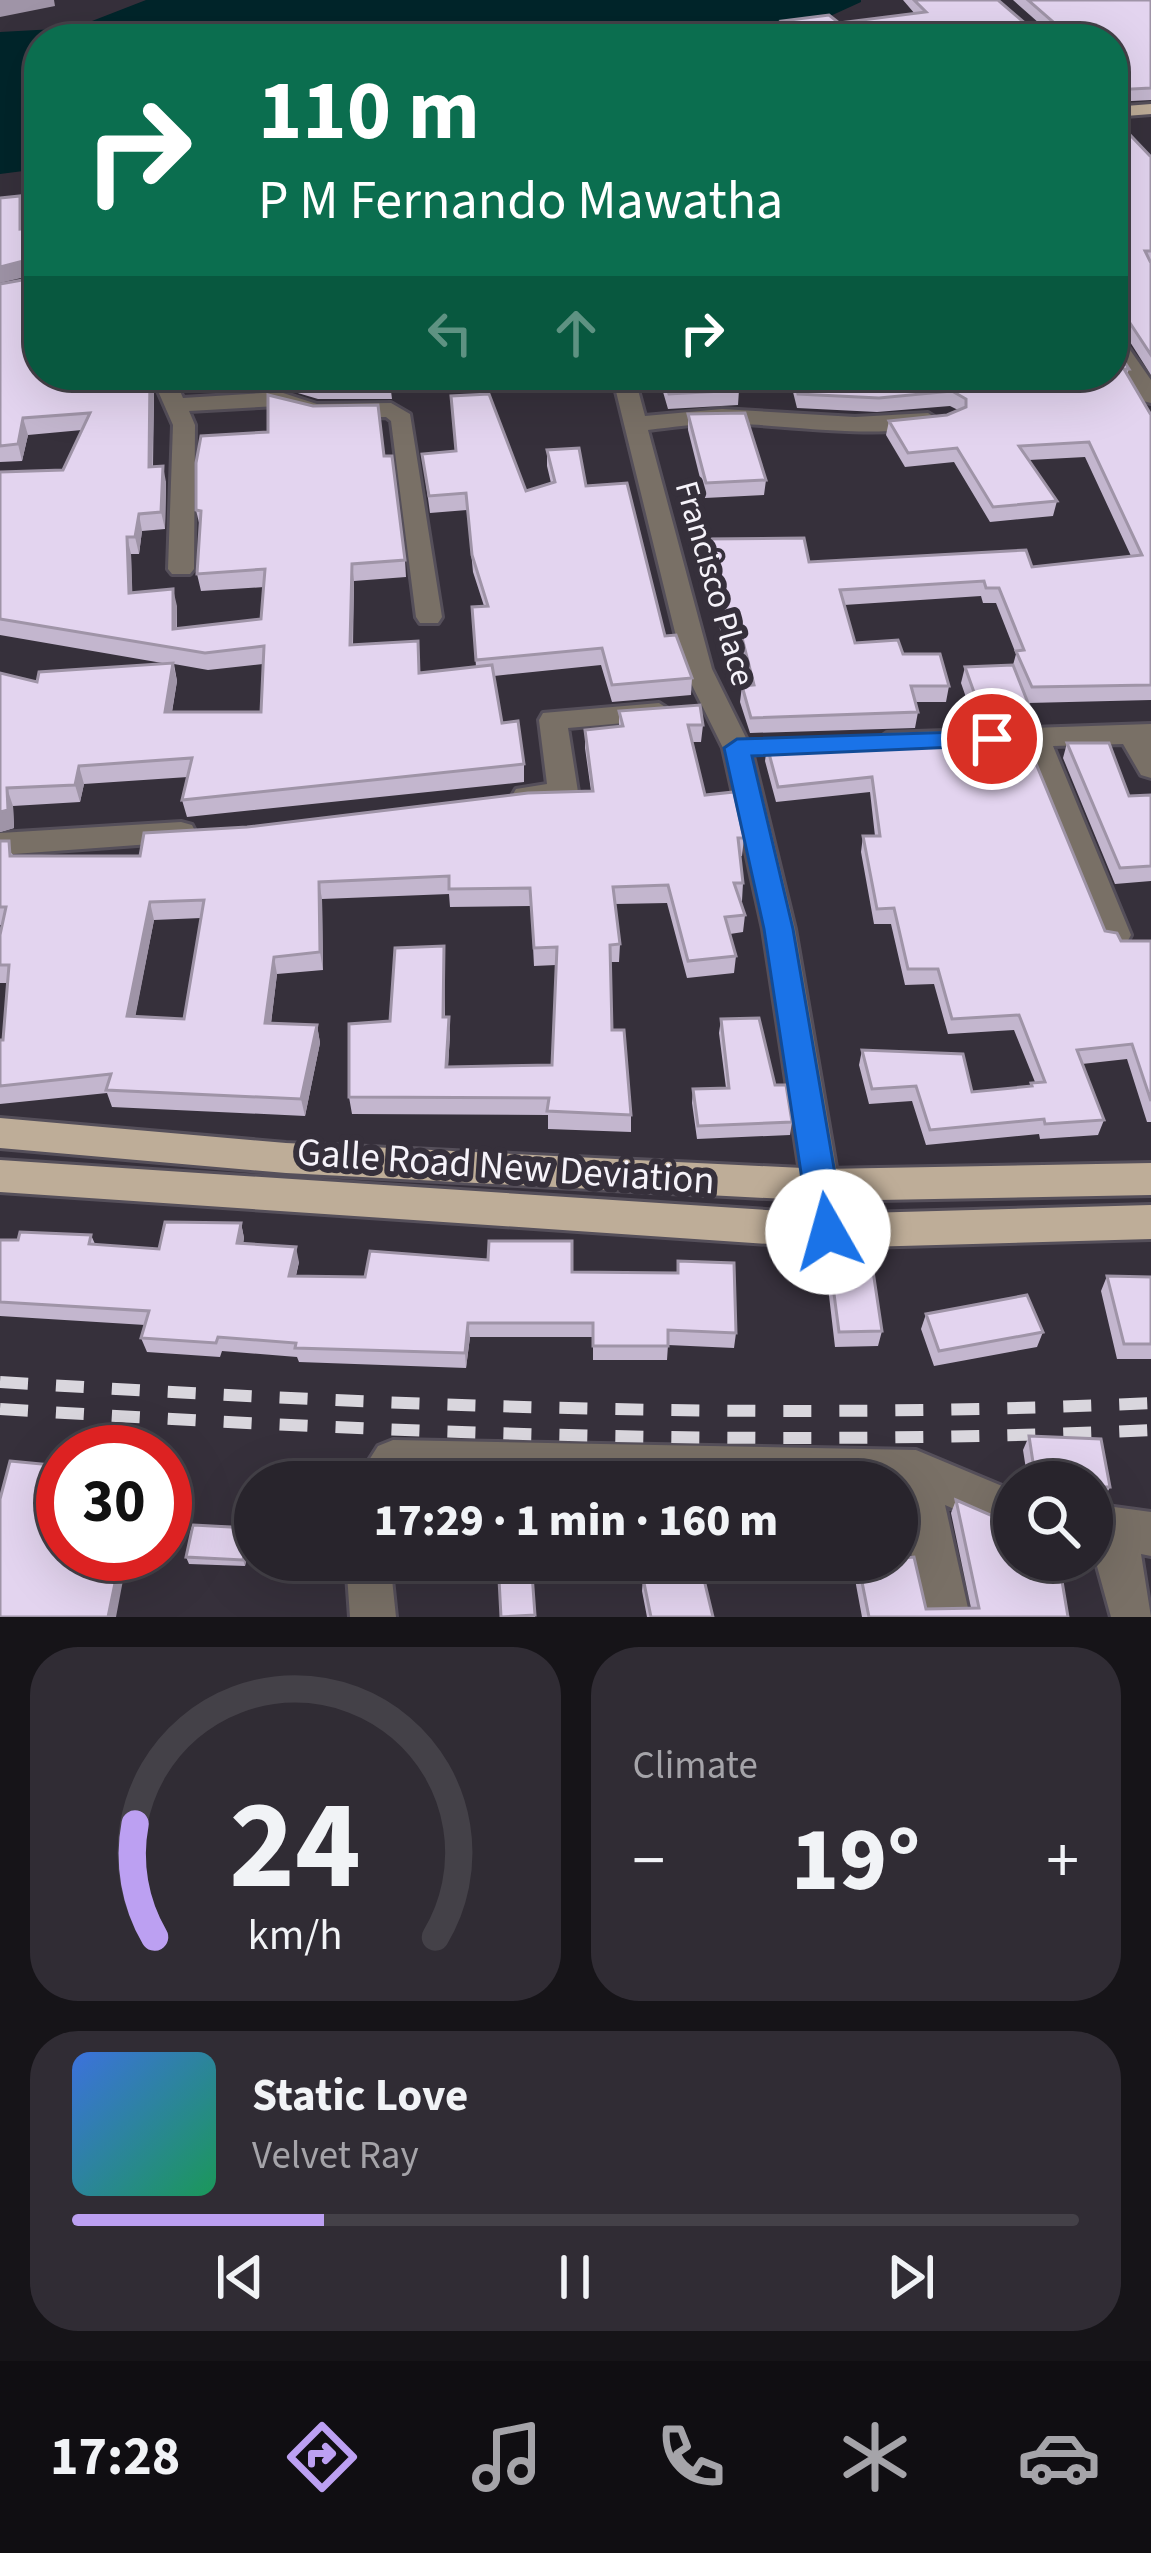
<!DOCTYPE html>
<html lang="en">
<head>
<meta charset="utf-8">
<style>
	:root { --surface:#28242c; --page:#302c34; --text:#f1f3f6; --muted:#a5a4a9; --line:#444148; --accent:#bca0f2 }
	body { margin:0; font-family:"Source Sans 3",sans-serif; background:var(--page); color:var(--text); height:100vh; display:flex; flex-direction:column; font-size:45px; white-space:nowrap }
	* { box-sizing:border-box; margin:0 }
	p { font-size:39px; color:var(--muted) }
	.icon { flex:none; width:66px; height:66px; fill:none; stroke:currentColor; stroke-width:2; stroke-linecap:round; stroke-linejoin:round }
	.map { position:relative; height:1617px; overflow:hidden }
	.side { display:flex; flex-direction:column; gap:30px; padding:30px; background:#161418; flex:1 }
	.side>* { flex:none }
	.guide { position:absolute; left:24px; top:24px; width:1104px; height:366px; border-radius:48px; box-shadow:0 12px 48px #0002,0 0 0 3px var(--line); background:#0b6e4f; color:#fff; overflow:hidden }
	.controls { position:absolute; left:993px; top:1461px; display:grid; gap:24px }
	.controls a { display:grid; place-items:center; width:120px; height:120px; border-radius:50%; background:var(--surface); box-shadow:0 12px 48px #0002,0 0 0 3px var(--line); font-size:60px }
	.speed { position:absolute; left:36px; top:1425px; display:flex; gap:24px; font-size:60px; font-weight:700; text-align:center }
	.speed>* { display:grid; place-content:center; width:156px; height:156px; border-radius:50%; background:var(--surface); box-shadow:0 12px 48px #0002,0 0 0 3px var(--line); line-height:1 }
	.speed .limit { border:18px solid #d22; background:#fff; color:#111 }
	.pin { position:absolute; display:grid; place-items:center; width:102px; height:102px; color:#fff; margin:-51px; border:6px solid #fff; border-radius:50%; box-shadow:0 3px 12px #0007 }
	.me { position:absolute; width:132px; margin:-66px; rotate:353deg; stroke-linejoin:round; filter:drop-shadow(0 0 9px #0008) }
	.turn { display:flex; align-items:center; gap:42px; height:252px; padding:0 36px; font-size:54px }
	.turn .icon { width:156px; height:156px; stroke-width:2.5 }
	.turn b { display:block; font-size:84px; line-height:102px }
	.lanes { display:flex; align-items:center; height:114px; padding:0 36px; background:#0003; justify-content:center; gap:60px; direction:ltr }
	.lanes .off { opacity:.35 }
	.big { font-size:90px; font-weight:800; line-height:1.1 }
	.side .tile { flex:1; display:flex; flex-direction:column; justify-content:center; gap:18px; min-width:0; padding:0 42px; border-radius:48px; background:var(--page) }
	.side .dial { align-items:center; gap:0 }
	.dial svg { height:312px; overflow:visible; fill:none; stroke:var(--line); stroke-width:7; stroke-linecap:round; text-anchor:middle }
	.dial text { fill:var(--text); stroke:none }
	.song { display:flex; align-items:center; gap:36px }
	.cover { width:144px; height:144px; border-radius:18px; background:linear-gradient(135deg,hsl(220 70% 55%),hsl(150 70% 35%)) }
	.played { height:12px; border-radius:6px; background:linear-gradient(90deg,var(--accent) 25%,var(--line) 25%) }
	.keys { display:flex; justify-content:space-around; direction:ltr }
	.heat { display:flex; justify-content:space-between; align-items:center; font-size:66px; direction:ltr }
	.side .tiles { flex:1; display:grid; gap:30px; grid-template-columns:1fr 1fr }
	.tile:last-child { grid-column:span 2 }
	.trip { position:absolute; left:234px; top:1461px; width:684px; height:120px; border-radius:60px; background:var(--surface); box-shadow:0 12px 48px #0002,0 0 0 3px var(--line); font-weight:800; line-height:120px; text-align:center }
	.menu { display:flex; height:192px; justify-content:space-around; align-items:center; background:#100e12; color:var(--muted) }
	.menu .icon { width:84px; height:84px }
	.menu .active { color:var(--accent) }
	.menu b { font-size:54px; color:var(--text) }
	.map>svg:first-child { display:block }
</style>
</head>
<body>
<div class="map">
<svg width="1151" height="1617" viewBox="0 0 1151 1617">
	<rect width="100%" height="100%" fill="#36303b"/>
	<path fill="#01252a" d="M146,0H861V2L826,18L706,36L691,30L661,39H39V169L0,174V32L74,28Z"/>
	<g fill="none" stroke-linecap="round" stroke-linejoin="round">
		<g stroke="#554f5a" stroke-width="6">
			<path id="street" d="M1113,336L1121,337L1151,380V403L1143,401L1113,357Z
				M151,375H173L183,398L280,392L317,404L391,403L410,414L442,617L438,623H420L416,617L391,421L386,417L315,418L278,406L189,411L195,425L194,569L190,574H172L168,569L173,425Z
				M612,375H634L645,416L722,409L855,417L928,413L939,420C911,444 767,423 724,423C699,423 673,427 648,430L712,669L751,748L795,929L847,1231L841,1243L828,1248L815,1243L809,1231L763,929L723,748L684,669Z
				M659,703L673,712L669,719L568,728L578,792L573,799L527,806L516,803L512,796L516,789L547,784L539,720L543,713Z
				M1151,724V778L1141,775L1123,744L1053,746L1131,935L1126,944H1104L1099,935L1024,747L887,753L873,743L887,733Z
				M181,822L192,825L196,833L192,841L0,855V833Z
				M393,1440L916,1450L1014,1491V1535L945,1505L970,1617H924L897,1482H355L378,1446Z
				M1092,1504L1151,1512V1556L1141,1554L1151,1617H1111L1092,1548Z
				M346,1560H390L396,1617H350Z"/>
		</g>
		<g stroke="#554f5a" stroke-width="6">
			<path id="primary" d="M1151,104V114L1113,117V107Z
				M0,1118L286,1143L823,1169L1151,1163V1195L823,1201L286,1173L0,1148Z
				M0,1160L828,1214L1151,1205V1239L828,1248L0,1192Z"/>
		</g>
		<use href="#street" fill="#797066" fill-rule="evenodd"/>
		<use href="#primary" fill="#bead98" fill-rule="evenodd"/>
		<path stroke="#d9d6dd" stroke-width="12" stroke-dasharray="28 28" stroke-linecap="butt" d="M0,1382C384,1406 766,1421 1151,1403
			M0,1409C384,1433 766,1448 1151,1430"/>
	</g>
	<path fill="#c3b6ce" fill-rule="evenodd" d="M903,0H998L1034,31H1048L1013,0H1151V100L1113,102V39H789L781,33L782,21L839,23L915,14Z
		M1113,117L1151,157V375L1125,334L1113,332Z
		M0,284L154,393L153,466L166,482L165,529L142,531L139,554H131L132,593L177,606V628L261,619L264,587L201,591L197,574L200,527L196,510L384,456L405,560L406,577L354,581L353,645L420,673L476,667L472,607L484,606L473,572L467,510L430,513L422,454L526,491L551,483L547,466V450L586,486L665,636L692,678L691,695L612,702L601,665L494,676L502,723L524,764V782L187,817L182,800L188,777L84,784L80,802L13,806L14,828L0,832V673L37,682L168,664L0,635V472L63,470L82,430L28,435L22,461L0,462ZM174,664L208,670L263,664L261,712H172L177,681Z
		M1113,344L1129,369L1127,374L1151,415V700L1028,703L1030,708L1026,724L976,726L961,683L965,667L1013,665L1016,654L996,603H983L981,596L844,605L855,643L903,654L949,686L946,702H915L918,712L915,728L750,733L740,702L742,686H749L736,637L722,638L702,554L703,539L809,562L1032,567L1131,556L1085,457L1029,460L1057,501L1053,516L990,522L954,462L905,467L886,435L889,421L947,415L958,410L950,406L877,412L797,408L791,384L792,375H1113Z
		M176,375H213L212,382L182,384Z
		M239,375H389L392,399H318L281,388L241,390Z
		M662,375H735L739,390L738,405L668,409L661,385Z
		M688,414L766,480L764,495L705,498L688,430Z
		M619,711L703,725L701,742H693L705,795L744,838L742,856H740L743,883L742,901H740L745,915L743,932L730,934L736,956L734,973L687,978L667,903L615,904L620,944L619,962H610L612,1030L631,1115V1132L548,1129V1115L352,1114L349,1097L390,1021L444,946L445,1017L450,1034L448,1067L552,1065L556,965L534,966L531,906L450,907L449,894L322,899L323,970L277,974L271,1023L317,1025L320,1043L305,1116L112,1107L107,1093L0,1104V1040H3L8,983H0V935L2,925H0V841L14,856H140L247,827L591,791L585,748V730L619,727ZM201,918L184,1019L135,1016L154,920Z
		M1067,743L1129,796L1151,795V881L1115,884L1063,758Z
		M926,745L1105,931L1121,941H1151V1122H1147L1127,1059L1082,1064L1104,1120L1098,1135L1040,1139L1039,1134L926,1145L912,1101L869,1104L859,1065L862,1050L972,1092L1030,1086L1031,1083L1035,1082L1014,1030L948,1034L934,984L905,985L891,924H874L861,852L863,836H875L870,792L776,802L765,761L767,746Z
		M721,1019L775,1085L792,1122L790,1135L697,1139L692,1103L693,1089L726,1088L719,1033Z
		M241,1223L244,1238L243,1243L299,1262L296,1276L365,1277L572,1272L736,1333L734,1348L668,1345L667,1360H593V1337H470L466,1368L299,1362L297,1357L222,1351L220,1357L147,1352L141,1338L145,1325L0,1316V1240L91,1235L95,1244L159,1249Z
		M831,1271L882,1331L878,1346L835,1347L828,1287Z
		M1107,1276L1151,1277V1359H1117L1101,1291Z
		M926,1314L1043,1332L1037,1347L934,1366L921,1329Z
		M1029,1436L1110,1487L1103,1501H1093L1092,1503V1482H1028L1023,1450Z
		M956,1500L1022,1568L1068,1617H862L854,1574L858,1562L926,1609L971,1608L951,1513Z
		M251,1535L245,1566L189,1564L186,1557Z
		M437,1560H563V1561L532,1563L535,1617H501L498,1565L438,1568Z
		M643,1578L713,1617H647L642,1591Z"/>
	<path fill="#9f94a7" d="M0,0H54L55,6L0,17Z
		M20,196L24,210V244L20,229Z
		M35,258L38,274L0,283V267Z
		M151,377L154,393L152,483L149,467Z
		M23,418L28,435L22,461L18,444Z
		M163,466L166,482L165,529L161,512Z
		M139,514L142,531L139,554L135,537Z
		M127,537L131,554L133,610L129,593Z
		M352,564L354,581L352,662L350,645Z
		M173,589L177,606L176,646L173,629Z
		M173,663L177,681L169,729L165,712Z
		M79,766L84,784L80,802L75,785Z
		M7,788L13,806L14,828L0,832V812Z
		M319,882L322,899L323,970L320,952Z
		M150,902L154,920L132,1034L127,1016Z
		M274,957L277,974L269,1040L265,1023Z
		M449,1017L450,1034L447,1084L446,1067Z
		M317,1025L320,1043L305,1116L301,1099Z
		M241,1223L244,1238L241,1258L237,1243Z
		M296,1247L299,1262L292,1291L289,1276Z
		M468,1323L470,1337L466,1368L465,1353Z
		M165,1460L169,1471L165,1485Z
		M249,1528L251,1535L245,1566L243,1560Z
		M121,1554H128L116,1617H108Z"/>
	<path fill="#e3d4ef" stroke="#9f94a7" stroke-width="3" fill-rule="evenodd" d="M914,0H998L1034,31L1054,32L1059,27L1028,0H1151V88L1113,90V39H790L801,37L782,21L829,15L839,23L926,12Z
		M1113,117L1151,157V251H1145L1151,263V355L1128,320L1117,318L1113,321Z
		M20,196V229L39,227V262L35,258L0,267V198Z
		M39,274V375H150L149,467L163,466L161,512L139,514L135,537H127L129,593L173,589V629L261,619L265,569L197,574L201,511L196,510V463L201,436L268,432V395L313,406L378,405L384,456H392L405,560L352,564L350,645L418,641L419,673L492,665L502,723L518,721L524,764L182,800L192,758L79,766L75,785L7,788L8,810L0,812V673L37,682L39,672L173,663L165,712H261L264,646L205,653L0,619V472L63,470L90,413L23,418L18,444L0,446V284L39,277Z
		M1113,344L1129,369H1124L1151,415V685L1032,687L1016,651L1024,650L999,588H986L984,581L840,590L855,643L898,640L903,654H940L949,686H911L918,712L751,718L742,686L754,685L738,622H723L703,539L804,538L809,562L1026,550L1032,567L1142,555L1089,442L1019,446L1057,501L993,507L957,448L908,453L889,421L947,415L966,407V399L952,391L879,398L798,394L794,375H1113Z
		M290,375H389L390,383H316Z
		M663,375H735L739,390L669,394Z
		M489,394L526,491L555,482L547,450L579,448L586,486L627,483L665,636L676,635L692,678L612,685L602,648L476,660L472,607L488,606L472,555L466,493L429,496L422,454L456,451L451,396Z
		M745,413L766,480L706,483L688,414Z
		M1013,665L1030,708L980,709L965,667Z
		M700,705L703,725H688L705,795L734,792L744,838H738L743,883H734L745,915L725,917L736,956L688,961L668,885L613,887L620,944L610,945L612,1030H624L631,1115L547,1111L549,1098L349,1097V1024L390,1021L395,948L444,946L443,1017H449L446,1067L552,1065L557,947L534,948L530,888L449,889V876L319,882L320,952L274,957L265,1023L317,1025L301,1099L106,1090L111,1074L0,1086V1040H3L9,965H0V935L6,907H0V841H9L10,856H140L144,833L247,827L528,793L593,791L585,730L623,726L619,711ZM204,900L184,1019L127,1016L150,902Z
		M1025,737L1105,931L1117,933L1121,941H1151V1101L1132,1044L1077,1050L1104,1120L1045,1124L1044,1119L930,1130L916,1086L872,1089L862,1050L963,1054L972,1092L1032,1086L1031,1083L1045,1082L1019,1015L952,1019L938,969H908L894,908L877,909L863,836H880L872,777L778,787L767,746L925,740L926,745Z
		M1067,743H1109L1129,796L1151,795V866L1120,868Z
		M759,1018L775,1085H786L792,1122L698,1126L693,1089L729,1088L721,1019Z
		M165,1222L241,1223L237,1243L296,1247L289,1276L365,1277L370,1251L488,1260L489,1241H572V1272L678,1273V1261L734,1263L736,1333L668,1330V1346H593V1323H468L465,1353L295,1348L296,1343L218,1337L216,1343L141,1338L149,1311L0,1302V1240H18L20,1232L91,1235L89,1244L159,1249Z
		M831,1271H873L882,1331L839,1332Z
		M1107,1276L1151,1277V1344H1124Z
		M1027,1295L1043,1332L939,1351L926,1314Z
		M1029,1436L1101,1439L1110,1487H1096L1095,1498H1092V1482H1036Z
		M10,1461L63,1466V1554H121L108,1617H0V1499Z
		M956,1500L1009,1523L1014,1540V1560H1020L1022,1568L1060,1569L1068,1617H869L858,1562L914,1557L926,1609L979,1608Z
		M193,1525L249,1528L243,1560L186,1557Z
		M498,1560H531L535,1615L501,1617Z
		M701,1567L713,1617H651L643,1578Z"/>
	<path fill="#1a73e8" stroke="#114b97" stroke-width="3" d="M992,731L1005,739L1001,745L752,756L793,929L845,1232L840,1242L828,1247L815,1242L810,1232L764,929L724,748L737,739Z"/>
	<g text-anchor="middle" stroke-width="12" stroke-linejoin="round" paint-order="stroke">
		<g font-size="33" fill="#f6f3fa" stroke="#36303b">
			<text transform="translate(716 583) rotate(74)" y="12">Francisco Place</text>
		</g>
		<g font-size="39" fill="#f6f3fa" stroke="#36303b">
			<text transform="translate(506 1165) rotate(4)" y="14">Galle Road New Deviation</text>
		</g>
	</g>
</svg>
<div class="controls">
<a><svg class="icon" aria-label="search" viewBox="0 0 24 24"><circle cx="10" cy="10" r="6"/><path d="M15 15l6 6"/></svg></a>
</div>
<div class="speed"><div class="limit">30</div></div>
<div class="pin" style="left:992px;top:739px;background:#d93025"><svg class="icon" aria-label="arrive" viewBox="0 0 24 24"><path d="M6 21V4h12l-3 4 3 4H6"/></svg></div>
<svg class="me" style="left:828px;top:1232px" viewBox="-20 -20 40 40"><circle r="19" fill="#fff"/><path d="M0-13L10 11 0 6-10 11z" fill="#1a73e8"/></svg>
<div class="trip">17:29 · 1 min · 160 m</div>
<div class="guide">
<div class="turn"><svg class="icon" aria-label="right" viewBox="0 0 24 24"><path d="M7 20v-9h11M14 6l5 5-5 5"/></svg><div><b>110 m</b>P M Fernando Mawatha</div></div>
<div class="lanes"><svg class="icon off" aria-label="left" viewBox="0 0 24 24"><path d="M17 20v-9H6M10 6l-5 5 5 5"/></svg><svg class="icon off" aria-label="ahead" viewBox="0 0 24 24"><path d="M12 20V5M6 11l6-6 6 6"/></svg><svg class="icon" aria-label="right" viewBox="0 0 24 24"><path d="M7 20v-9h11M14 6l5 5-5 5"/></svg></div>
</div>
</div>
<section class="side">
<div class="tiles">
<div class="tile dial"><svg viewBox="0 0 100 80">
<path d="M14 69A42 42 0 1 1 86 69"/>
<path d="M14 69A42 42 0 0 1 9 40" stroke="#bca0f2"/>
<text x="50" y="56" font-size="32" font-weight="700">24</text>
<text x="50" y="72" font-size="11">km/h</text>
</svg></div>
<div class="tile"><p>Climate</p>
<div class="heat"><a>−</a><b class="big">19°</b><a>+</a></div>
</div>
<div class="tile">
<div class="song"><i class="cover"></i><div><b>Static Love</b><p>Velvet Ray</p></div></div>
<div class="played"></div>
<div class="keys"><svg class="icon" aria-label="previous" viewBox="0 0 24 24"><path d="M18 5L8 12l10 7zM5 5v14"/></svg><svg class="icon" aria-label="pause" viewBox="0 0 24 24"><path d="M8 5v14M16 5v14"/></svg><svg class="icon" aria-label="next" viewBox="0 0 24 24"><path d="M6 5l10 7-10 7zM19 5v14"/></svg></div>
</div>
</div>
</section>
<nav class="menu">
<b>17:28</b>
<svg class="icon active" aria-label="directions" viewBox="0 0 24 24"><path d="M12 3l9 9-9 9-9-9zM9 14v-3h6M13 9l2 2-2 2"/></svg>
<svg class="icon" aria-label="music" viewBox="0 0 24 24"><path d="M9 18V5l10-2v13"/><circle cx="6" cy="18" r="3"/><circle cx="16" cy="16" r="3"/></svg>
<svg class="icon" aria-label="phone" viewBox="0 0 24 24"><path d="M5 4h4l2 5-3 2q2 4 5 5l2-3 5 2v4C11 20 4 13 5 4z"/></svg>
<svg class="icon" aria-label="climate" viewBox="0 0 24 24"><path d="M12 3v18M4 7l16 10M4 17L20 7"/></svg>
<svg class="icon" aria-label="car" viewBox="0 0 24 24"><path d="M5 17H2v-5l4-1 3-4h7l3 4 3 1v5h-3M9 17h6M6 11h13"/><circle cx="7" cy="17" r="2"/><circle cx="17" cy="17" r="2"/></svg>
</nav>
</body>
</html>
